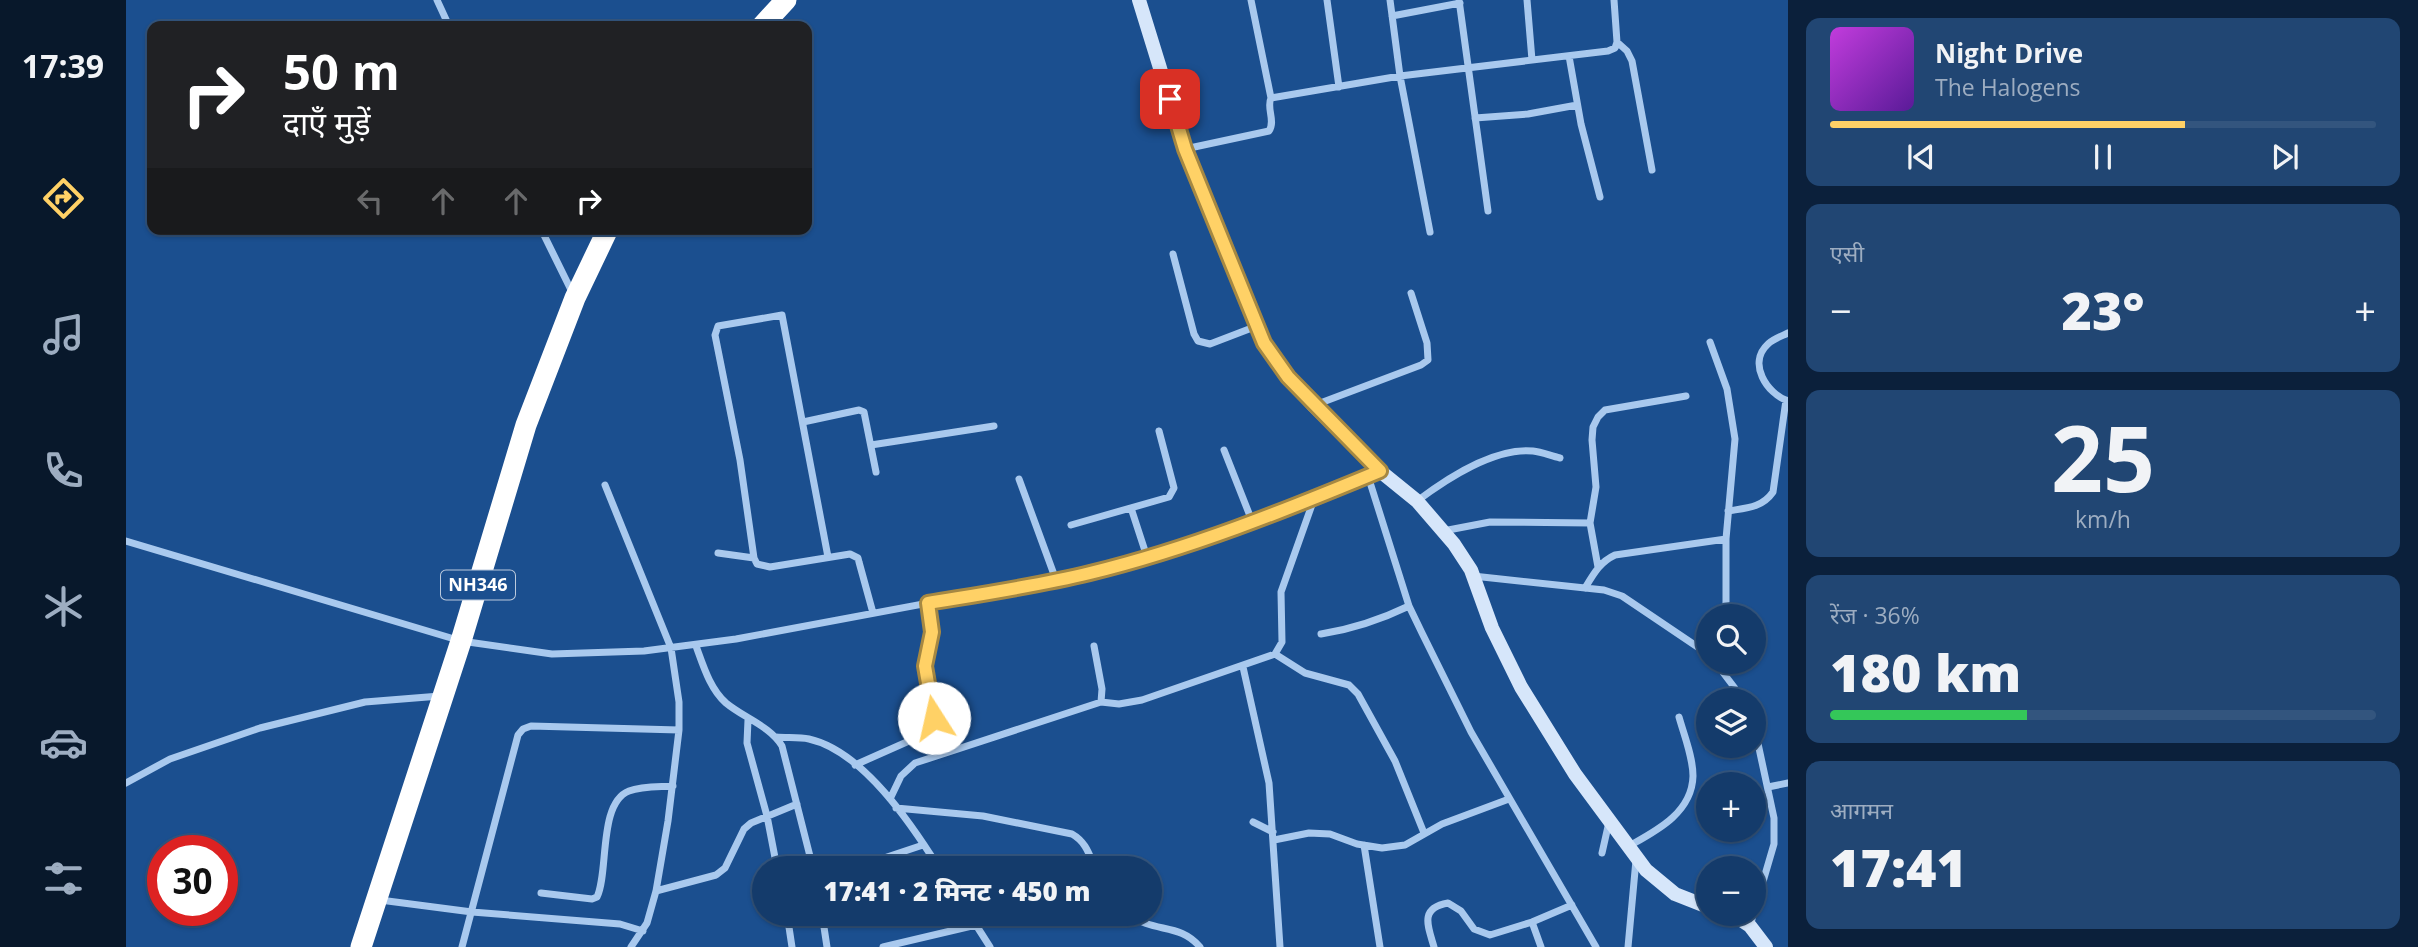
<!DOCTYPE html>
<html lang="hi">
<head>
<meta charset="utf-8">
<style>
	:root { --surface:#143b6b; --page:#214673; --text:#f1f3f6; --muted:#9dadc1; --line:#33557e; --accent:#ffd166 }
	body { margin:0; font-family:"Open Sans","Noto Sans Devanagari",sans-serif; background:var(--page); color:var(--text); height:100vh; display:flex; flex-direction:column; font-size:26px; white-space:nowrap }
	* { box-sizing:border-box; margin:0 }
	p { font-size:23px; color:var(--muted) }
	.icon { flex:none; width:38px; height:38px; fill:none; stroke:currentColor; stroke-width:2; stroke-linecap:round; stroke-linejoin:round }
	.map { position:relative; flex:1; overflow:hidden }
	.drawer { display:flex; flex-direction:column; gap:18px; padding:18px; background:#0b203b; width:630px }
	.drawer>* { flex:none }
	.guide { position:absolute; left:21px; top:21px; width:665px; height:214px; border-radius:14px; box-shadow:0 2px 5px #0004,0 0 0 2px var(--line); background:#202124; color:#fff; overflow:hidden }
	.buttons { position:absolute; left:1570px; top:604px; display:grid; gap:14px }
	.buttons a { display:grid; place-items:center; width:70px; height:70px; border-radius:50%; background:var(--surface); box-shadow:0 2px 5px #0004,0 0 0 2px var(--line); font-size:35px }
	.speed { position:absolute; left:21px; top:835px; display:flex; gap:14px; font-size:35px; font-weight:700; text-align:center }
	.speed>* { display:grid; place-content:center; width:91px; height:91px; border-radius:50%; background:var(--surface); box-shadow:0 2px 5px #0004,0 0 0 2px var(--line); line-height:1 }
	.speed .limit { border:10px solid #d22; background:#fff; color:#111 }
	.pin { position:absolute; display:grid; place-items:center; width:60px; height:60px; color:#fff; margin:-30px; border-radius:14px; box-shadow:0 4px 10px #0006 }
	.me { position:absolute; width:77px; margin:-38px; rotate:350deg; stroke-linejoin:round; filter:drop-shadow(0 0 5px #0008) }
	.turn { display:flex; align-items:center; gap:24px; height:147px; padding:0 21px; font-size:32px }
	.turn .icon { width:91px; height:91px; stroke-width:2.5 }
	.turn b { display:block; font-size:49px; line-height:60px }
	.lanes { display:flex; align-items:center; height:66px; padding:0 21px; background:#0003; justify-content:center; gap:35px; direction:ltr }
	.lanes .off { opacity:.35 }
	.big { font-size:52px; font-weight:800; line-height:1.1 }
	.drawer .card { flex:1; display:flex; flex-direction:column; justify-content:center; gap:10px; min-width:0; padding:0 24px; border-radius:14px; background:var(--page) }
	.drawer .dial { align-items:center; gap:0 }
	.dial b { font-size:91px; line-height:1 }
	.song { display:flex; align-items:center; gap:21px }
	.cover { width:84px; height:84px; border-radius:10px; background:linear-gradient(135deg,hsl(290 70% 55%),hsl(270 70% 35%)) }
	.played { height:7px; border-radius:4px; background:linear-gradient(90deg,var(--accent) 65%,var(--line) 65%) }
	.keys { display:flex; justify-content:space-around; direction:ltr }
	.heat { display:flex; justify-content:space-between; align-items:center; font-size:38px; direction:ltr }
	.charge { height:10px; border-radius:5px; background:linear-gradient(90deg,#34c759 36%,var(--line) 0) }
	.trip { position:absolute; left:626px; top:856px; width:410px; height:70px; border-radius:35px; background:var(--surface); box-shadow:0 2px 5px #0004,0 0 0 2px var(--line); font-weight:800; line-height:70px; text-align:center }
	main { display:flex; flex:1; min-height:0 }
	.tabs { display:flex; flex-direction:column; width:126px; justify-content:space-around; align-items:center; background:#08182b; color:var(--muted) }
	.tabs .icon { width:49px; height:49px }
	.tabs .selected { color:var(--accent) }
	.tabs b { font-size:32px; color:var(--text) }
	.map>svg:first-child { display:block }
</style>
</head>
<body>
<main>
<nav class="tabs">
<b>17:39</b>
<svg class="icon selected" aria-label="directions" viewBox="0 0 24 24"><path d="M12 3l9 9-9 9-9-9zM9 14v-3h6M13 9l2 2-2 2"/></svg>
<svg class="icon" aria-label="music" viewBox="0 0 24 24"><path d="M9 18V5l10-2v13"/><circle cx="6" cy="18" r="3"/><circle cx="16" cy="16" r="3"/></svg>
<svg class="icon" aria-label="phone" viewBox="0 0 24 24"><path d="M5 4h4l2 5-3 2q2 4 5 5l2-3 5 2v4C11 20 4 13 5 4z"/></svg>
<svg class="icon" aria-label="climate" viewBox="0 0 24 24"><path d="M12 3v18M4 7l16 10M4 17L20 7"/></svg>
<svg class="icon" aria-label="car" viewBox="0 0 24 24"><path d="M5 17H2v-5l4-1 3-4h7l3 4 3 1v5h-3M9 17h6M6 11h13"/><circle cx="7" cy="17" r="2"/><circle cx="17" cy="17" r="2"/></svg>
<svg class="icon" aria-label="filters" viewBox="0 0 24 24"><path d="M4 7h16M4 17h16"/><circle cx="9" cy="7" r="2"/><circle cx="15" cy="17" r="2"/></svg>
</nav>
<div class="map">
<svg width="1662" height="947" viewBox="0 0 1662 947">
	<rect width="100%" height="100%" fill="#1b4f8f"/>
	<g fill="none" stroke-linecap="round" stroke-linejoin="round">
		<path stroke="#a9c9ee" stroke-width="7" d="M311,0L323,26
			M1125,0L1145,98
			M1201,0L1213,87
			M1264,0L1274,76L1304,232
			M1333,0L1362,211
			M1401,0L1406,60
			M1266,16L1334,3
			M1491,42L1501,51L1506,61L1526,170
			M1443,56L1455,124L1474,197
			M1349,118L1402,114L1451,105
			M1059,149L1143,131C1150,121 1140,108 1145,98L1274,76L1482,51L1489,48L1491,42L1488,0
			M415,229L447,294
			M1047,254L1068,334L1072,341L1084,344L1131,326
			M1662,333C1656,336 1647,339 1642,344C1621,363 1641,394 1662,401
			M1584,342L1601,389L1609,439L1600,539V616
			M1189,405L1295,365L1302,360L1301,343L1285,293
			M677,422L733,410L738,412L750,472
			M745,445L868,426
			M1098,450L1126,521
			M1242,476L1283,606L1296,633L1345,732L1470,947
			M893,479L930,580
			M479,485L545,648L553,702V730L542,821L530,891L521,923L505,947
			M1291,501C1320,479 1369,447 1407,451C1416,452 1425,456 1434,458
			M1005,508L1021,557
			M1602,511C1620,508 1636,508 1647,492L1660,400
			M945,525L1043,497L1048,488L1033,431
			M1317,531L1364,522L1464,523
			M0,541L335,641L426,654L518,651L610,639L963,573L1039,552L1188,499L1253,471
			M592,553L628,558
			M702,557L656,315L592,326L589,335L614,460L628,558L631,564L644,567L724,554L732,558L733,562L747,613
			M1472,567L1464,523L1470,487L1466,440L1467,427L1472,417L1479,410L1560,396
			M1347,576L1478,590L1496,596L1582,654
			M1459,588C1468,573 1474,562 1489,555L1600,539
			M802,603L806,632L799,666L808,718
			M1195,634C1227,629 1254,620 1283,606
			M570,646C577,665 584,689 600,703C618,718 644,726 656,746L687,868
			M968,646L976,689L975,702
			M1149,654L1179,673L1223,685L1232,694L1269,761L1298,833
			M1589,662L1608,687L1615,700
			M1117,667L1143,783L1154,947
			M622,720L621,743L641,816L651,868
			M650,737C661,738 673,737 683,739C737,751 786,825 813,868
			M729,765L783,741
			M0,783L44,759L134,728L239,702L314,696
			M1642,787L1662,783
			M764,799L775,776L789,763L975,702L993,704L1016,700L1149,654L1156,642L1155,592L1188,499
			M770,808L857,816L946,834C960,842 963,854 969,868
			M1127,822L1147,832
			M1148,840L1183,833L1204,834L1231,844L1256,848L1279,845L1316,824L1383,799
			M1238,845L1254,947
			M1503,846C1530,831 1566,813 1567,776C1567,757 1558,735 1553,717
			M1476,853L1483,822
			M728,868L797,845
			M530,891L590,875L599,868L618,829L625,823L671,804
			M415,893L466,899L471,897C483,872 472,803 503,791C516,786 533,787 547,786
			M254,900L346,912L494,924L517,931
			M661,914L666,947
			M696,914L701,947
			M843,914L864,947
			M1003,914C1028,934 1053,922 1074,947
			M1406,922L1415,947
			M1624,926L1648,844V818L1628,725
			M336,947L392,735L397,729L405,726L553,730
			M757,947L850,925
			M1308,947C1302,926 1293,908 1322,903L1335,911L1348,929L1364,935L1406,922L1446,905
			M1502,947L1510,860"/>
		<path stroke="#d6e6fa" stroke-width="14" d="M1013,0L1059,149L1138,343L1162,377L1188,406L1254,471L1291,501L1328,544L1345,570L1366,628L1395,687L1449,774L1520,870L1549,894L1582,907
			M1606,914L1624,926L1640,947"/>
		<path stroke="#fff" stroke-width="21" d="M636,26L660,0
			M235,947L335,641L400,425L449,298L482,229"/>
	</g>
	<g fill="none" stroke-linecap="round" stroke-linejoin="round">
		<g stroke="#a68842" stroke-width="18">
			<path id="route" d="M808,718L799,666L806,632L802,603C856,594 911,586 964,573C1063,549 1160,510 1254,471L1162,377L1138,343L1059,149L1044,99"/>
		</g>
		<use href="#route" stroke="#ffd166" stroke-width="12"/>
	</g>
	<g text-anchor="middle" stroke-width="6" stroke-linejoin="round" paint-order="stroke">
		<rect fill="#1b4f8f" stroke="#bbcadd" stroke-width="2" x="315" y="570.5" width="74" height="29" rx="5"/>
		<g font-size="18" font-weight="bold" fill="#fff">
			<text x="352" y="591">NH346</text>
		</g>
	</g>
</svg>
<div class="buttons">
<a><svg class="icon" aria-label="search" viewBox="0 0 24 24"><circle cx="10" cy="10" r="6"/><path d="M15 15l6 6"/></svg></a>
<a><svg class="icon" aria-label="layers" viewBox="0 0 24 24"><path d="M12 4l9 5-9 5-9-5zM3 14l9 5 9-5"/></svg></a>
<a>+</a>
<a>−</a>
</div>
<div class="speed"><div class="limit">30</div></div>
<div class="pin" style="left:1044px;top:99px;background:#d93025"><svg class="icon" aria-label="arrive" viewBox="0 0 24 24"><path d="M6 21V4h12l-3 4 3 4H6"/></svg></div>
<svg class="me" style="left:808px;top:718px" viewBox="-20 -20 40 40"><circle r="19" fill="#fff"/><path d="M0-13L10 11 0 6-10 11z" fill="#ffd166"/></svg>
<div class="trip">17:41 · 2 मिनट · 450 m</div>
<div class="guide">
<div class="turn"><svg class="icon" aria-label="right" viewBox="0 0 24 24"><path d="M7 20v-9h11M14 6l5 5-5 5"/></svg><div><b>50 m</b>दाएँ मुड़ें</div></div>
<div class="lanes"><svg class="icon off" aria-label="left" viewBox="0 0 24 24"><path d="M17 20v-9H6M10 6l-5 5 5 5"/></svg><svg class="icon off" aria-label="ahead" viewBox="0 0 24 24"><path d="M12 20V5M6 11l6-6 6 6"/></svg><svg class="icon off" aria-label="ahead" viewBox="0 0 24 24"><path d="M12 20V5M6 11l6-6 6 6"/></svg><svg class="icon" aria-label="right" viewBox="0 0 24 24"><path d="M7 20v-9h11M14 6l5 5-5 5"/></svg></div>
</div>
</div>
<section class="drawer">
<div class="card">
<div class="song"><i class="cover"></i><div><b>Night Drive</b><p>The Halogens</p></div></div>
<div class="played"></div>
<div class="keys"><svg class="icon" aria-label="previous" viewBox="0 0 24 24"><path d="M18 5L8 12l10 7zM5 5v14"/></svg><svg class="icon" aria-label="pause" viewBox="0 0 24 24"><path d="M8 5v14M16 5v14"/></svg><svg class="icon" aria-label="next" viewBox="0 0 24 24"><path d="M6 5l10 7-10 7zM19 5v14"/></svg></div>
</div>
<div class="card"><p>एसी</p>
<div class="heat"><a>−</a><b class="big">23°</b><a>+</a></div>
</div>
<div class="card dial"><b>25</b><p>km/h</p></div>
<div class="card"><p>रेंज · 36%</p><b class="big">180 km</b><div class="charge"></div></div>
<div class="card"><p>आगमन</p><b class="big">17:41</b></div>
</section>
</main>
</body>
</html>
